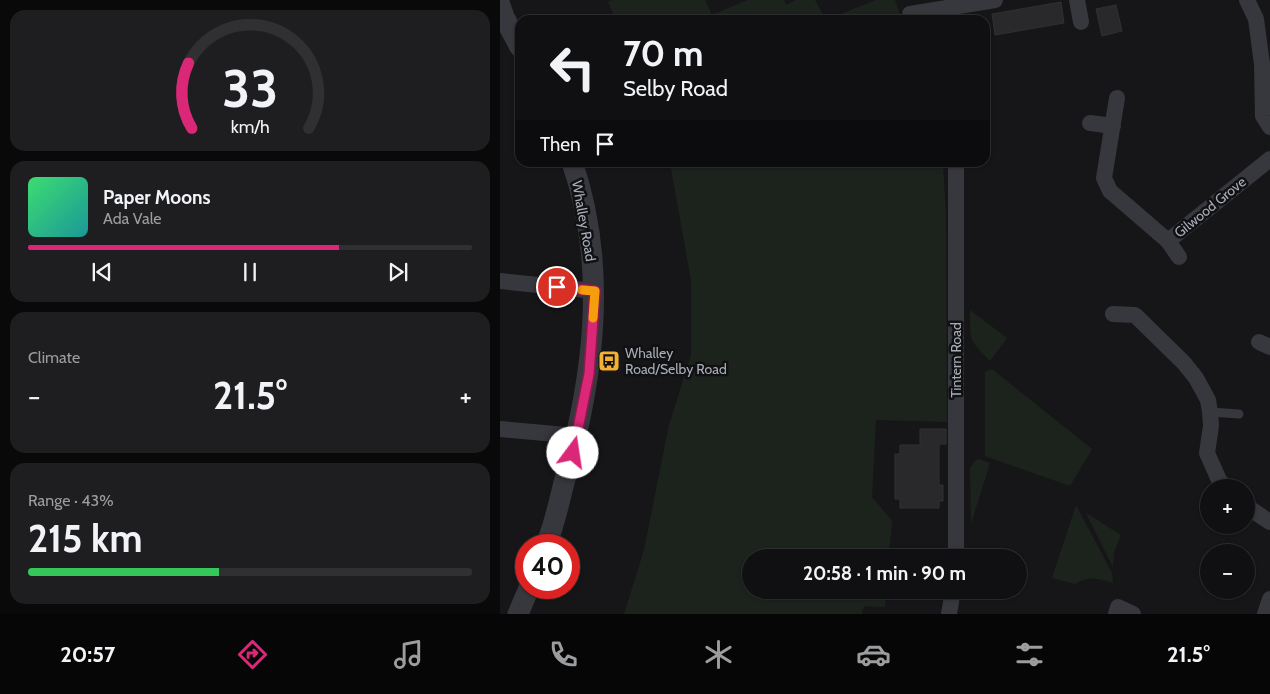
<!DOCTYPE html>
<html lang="en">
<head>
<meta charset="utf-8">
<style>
	:root { --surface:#101012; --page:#1e1e20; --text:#f1f3f6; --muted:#9c9d9f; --line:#303032; --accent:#db2777 }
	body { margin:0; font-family:Cabin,sans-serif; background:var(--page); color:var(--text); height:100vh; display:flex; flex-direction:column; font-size:19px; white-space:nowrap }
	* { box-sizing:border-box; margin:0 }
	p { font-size:16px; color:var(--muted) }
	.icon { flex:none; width:28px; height:28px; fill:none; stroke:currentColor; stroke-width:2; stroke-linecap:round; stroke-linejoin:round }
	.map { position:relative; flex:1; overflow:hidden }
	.side { display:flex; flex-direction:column; gap:10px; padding:10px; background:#09090a; width:500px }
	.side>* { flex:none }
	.guide { position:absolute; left:15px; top:15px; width:475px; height:152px; border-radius:15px; box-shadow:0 1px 4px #0004,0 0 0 1px var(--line); background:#101012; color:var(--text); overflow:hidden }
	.tools { position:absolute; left:700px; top:479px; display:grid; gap:10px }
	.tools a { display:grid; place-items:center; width:55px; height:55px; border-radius:50%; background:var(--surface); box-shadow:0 1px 4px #0004,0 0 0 1px var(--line); font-size:25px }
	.speed { position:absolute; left:15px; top:534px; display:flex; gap:10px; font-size:25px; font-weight:700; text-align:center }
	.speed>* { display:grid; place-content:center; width:65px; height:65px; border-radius:50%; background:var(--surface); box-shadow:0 1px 4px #0004,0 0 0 1px var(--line); line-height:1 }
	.speed .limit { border:8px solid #d22; background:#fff; color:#111 }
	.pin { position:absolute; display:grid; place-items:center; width:42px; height:42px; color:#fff; margin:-21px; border:2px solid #fff; border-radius:50%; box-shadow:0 1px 5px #0007 }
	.me { position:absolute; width:55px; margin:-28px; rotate:14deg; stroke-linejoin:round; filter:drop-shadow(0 0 4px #0008) }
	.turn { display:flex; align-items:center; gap:18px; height:105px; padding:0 25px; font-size:22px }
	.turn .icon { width:65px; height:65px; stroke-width:2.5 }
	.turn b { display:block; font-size:35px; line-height:42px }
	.then { display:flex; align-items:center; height:48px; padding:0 25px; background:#0003; gap:10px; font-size:19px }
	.big { font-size:38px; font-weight:700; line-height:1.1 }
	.side .card { flex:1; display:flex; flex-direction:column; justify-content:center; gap:8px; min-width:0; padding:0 18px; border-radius:15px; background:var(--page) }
	.side .dial { align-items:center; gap:0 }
	.dial svg { height:130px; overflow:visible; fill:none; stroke:var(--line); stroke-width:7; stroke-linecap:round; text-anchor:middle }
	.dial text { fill:var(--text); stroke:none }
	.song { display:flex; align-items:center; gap:15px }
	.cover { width:60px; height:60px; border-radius:8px; background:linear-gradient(135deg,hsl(140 70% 55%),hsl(180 70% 35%)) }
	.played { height:5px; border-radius:2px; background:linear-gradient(90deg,var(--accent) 70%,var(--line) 70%) }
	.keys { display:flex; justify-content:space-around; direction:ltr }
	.heat { display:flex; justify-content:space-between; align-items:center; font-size:28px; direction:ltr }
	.charge { height:8px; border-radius:4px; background:linear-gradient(90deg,#34c759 43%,var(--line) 0) }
	.trip { position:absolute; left:242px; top:549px; width:285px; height:50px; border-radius:25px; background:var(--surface); box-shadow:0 1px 4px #0004,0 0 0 1px var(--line); font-weight:700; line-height:50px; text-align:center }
	.tab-bar { display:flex; height:80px; justify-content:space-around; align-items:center; background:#060607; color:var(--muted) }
	.tab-bar .icon { width:35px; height:35px }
	.tab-bar .active { color:var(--accent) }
	.tab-bar b { font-size:22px; color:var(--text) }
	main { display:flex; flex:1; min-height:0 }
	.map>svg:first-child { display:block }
</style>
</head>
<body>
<main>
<section class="side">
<div class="card dial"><svg viewBox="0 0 100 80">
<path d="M14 69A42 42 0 1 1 86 69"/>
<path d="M14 69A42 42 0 0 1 12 29" stroke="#db2777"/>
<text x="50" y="56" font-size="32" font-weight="700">33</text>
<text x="50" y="72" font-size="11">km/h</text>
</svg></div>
<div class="card">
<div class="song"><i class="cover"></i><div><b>Paper Moons</b><p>Ada Vale</p></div></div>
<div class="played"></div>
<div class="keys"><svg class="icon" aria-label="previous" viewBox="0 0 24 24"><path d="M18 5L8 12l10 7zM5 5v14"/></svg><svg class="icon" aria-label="pause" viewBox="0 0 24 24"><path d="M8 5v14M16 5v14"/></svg><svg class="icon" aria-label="next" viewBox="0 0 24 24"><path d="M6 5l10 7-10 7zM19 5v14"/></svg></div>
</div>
<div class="card"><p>Climate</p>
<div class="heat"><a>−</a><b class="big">21.5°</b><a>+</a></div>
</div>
<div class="card"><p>Range · 43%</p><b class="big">215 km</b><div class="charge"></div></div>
</section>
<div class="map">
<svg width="770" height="614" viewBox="0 0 770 614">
	<rect width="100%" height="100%" fill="#161618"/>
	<path fill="#1c231d" d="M112,0H205L212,15L247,0H284L286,5L296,0H315L326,20L376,0H395L402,20H116L108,2Z
		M170,163H443L446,215L447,422L376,420L372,497L392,521L389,557L251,558V590H387L385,607L364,606L362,614H124L144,550L169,425L191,355V280Z
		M470,310L507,338L490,361C468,339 470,340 470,310Z
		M492,369L592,449L570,486L485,456V372Z
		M479,459L490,463L471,524L470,468L476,460Z
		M576,505L612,573L613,583C597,579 590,575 575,584L552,578Z
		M586,513L621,535L614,552L613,567Z"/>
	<path fill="#29292c" stroke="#303034" d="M561,2L564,23L495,35L492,14Z
		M616,5L622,31L602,36L596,9Z
		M420,429H446V444H439V485H443V501H439V508H400V499H395V454H400V445H420Z"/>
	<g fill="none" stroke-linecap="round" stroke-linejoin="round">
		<path stroke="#37383d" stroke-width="9" d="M710,412L739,414"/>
		<path stroke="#37383d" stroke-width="16" d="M577,0L581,22
			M747,0L756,19L762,64L763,116L770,127
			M410,14L495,0
			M617,98L604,178L610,191L668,241L770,159
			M590,123L613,126
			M668,241L679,257
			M0,281L95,291
			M613,314L635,315L684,363L696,378L708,400L710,412L711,426L707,453L719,480L726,488
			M759,342L770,347
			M0,429L78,436
			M746,506L770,522
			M456,558V162
			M449,614L453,590
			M616,614L618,607L633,614
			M765,614L770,599"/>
		<path stroke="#37383d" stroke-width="21" d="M0,5L4,17L20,47
			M46,545C55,524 59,501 65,479C94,376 108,266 72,162
			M18,614L29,588"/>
	</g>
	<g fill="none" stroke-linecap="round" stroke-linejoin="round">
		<g stroke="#8e194d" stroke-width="12">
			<path id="route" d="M57,287L95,291L89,374L73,453"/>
		</g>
		<use href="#route" stroke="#db2777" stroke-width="9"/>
		<path stroke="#f59e0b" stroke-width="9" d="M82,290L95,291L93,318"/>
	</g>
	<defs>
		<g id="bus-square" transform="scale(1.125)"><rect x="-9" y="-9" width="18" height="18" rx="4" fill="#f2b134" stroke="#111113"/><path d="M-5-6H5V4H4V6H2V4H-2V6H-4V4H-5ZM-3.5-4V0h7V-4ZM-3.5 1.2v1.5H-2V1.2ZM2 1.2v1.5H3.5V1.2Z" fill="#111"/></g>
	</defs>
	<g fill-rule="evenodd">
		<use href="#bus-square" x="109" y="361"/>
	</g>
	<g text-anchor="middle" stroke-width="5" stroke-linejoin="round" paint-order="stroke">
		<g font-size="14" fill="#a8adb8" stroke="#111113">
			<text transform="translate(710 207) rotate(-39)" y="5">Gilwood Grove</text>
			<text transform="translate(84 221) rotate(80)" y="5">Whalley Road</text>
			<text transform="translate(456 360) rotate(-90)" y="5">Tintern Road</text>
		</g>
		<g font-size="14" fill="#a8adb8" stroke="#111113" text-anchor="start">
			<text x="125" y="358">Whalley<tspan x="125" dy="16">Road/Selby Road</tspan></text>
		</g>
	</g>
</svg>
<div class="tools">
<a>+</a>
<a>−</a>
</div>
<div class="speed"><div class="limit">40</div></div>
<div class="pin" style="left:57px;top:287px;background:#d93025"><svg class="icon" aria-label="arrive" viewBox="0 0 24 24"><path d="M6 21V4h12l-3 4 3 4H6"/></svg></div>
<svg class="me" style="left:73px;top:453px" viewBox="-20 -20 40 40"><circle r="19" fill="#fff"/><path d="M0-13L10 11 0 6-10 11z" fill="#db2777"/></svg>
<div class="trip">20:58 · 1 min · 90 m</div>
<div class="guide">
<div class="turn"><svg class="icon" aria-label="left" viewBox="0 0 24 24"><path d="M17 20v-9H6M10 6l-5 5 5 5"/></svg><div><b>70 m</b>Selby Road</div></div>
<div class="then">Then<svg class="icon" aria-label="arrive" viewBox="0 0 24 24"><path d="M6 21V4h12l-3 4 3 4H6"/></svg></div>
</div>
</div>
</main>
<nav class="tab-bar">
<b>20:57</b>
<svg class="icon active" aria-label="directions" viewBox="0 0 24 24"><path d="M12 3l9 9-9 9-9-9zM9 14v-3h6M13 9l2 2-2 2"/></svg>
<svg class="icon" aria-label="music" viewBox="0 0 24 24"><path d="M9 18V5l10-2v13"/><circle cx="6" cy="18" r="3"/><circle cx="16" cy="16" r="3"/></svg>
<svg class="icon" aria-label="phone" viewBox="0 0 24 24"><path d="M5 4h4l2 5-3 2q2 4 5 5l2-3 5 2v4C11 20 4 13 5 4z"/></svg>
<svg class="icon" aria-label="climate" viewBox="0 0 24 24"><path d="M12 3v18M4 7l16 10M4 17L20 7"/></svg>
<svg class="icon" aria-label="car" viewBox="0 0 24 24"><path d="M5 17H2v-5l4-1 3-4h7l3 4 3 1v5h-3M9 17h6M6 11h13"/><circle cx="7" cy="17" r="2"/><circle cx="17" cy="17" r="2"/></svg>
<svg class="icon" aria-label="filters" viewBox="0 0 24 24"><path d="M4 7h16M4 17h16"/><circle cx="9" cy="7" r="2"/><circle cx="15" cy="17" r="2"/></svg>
<b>21.5°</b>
</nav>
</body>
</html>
